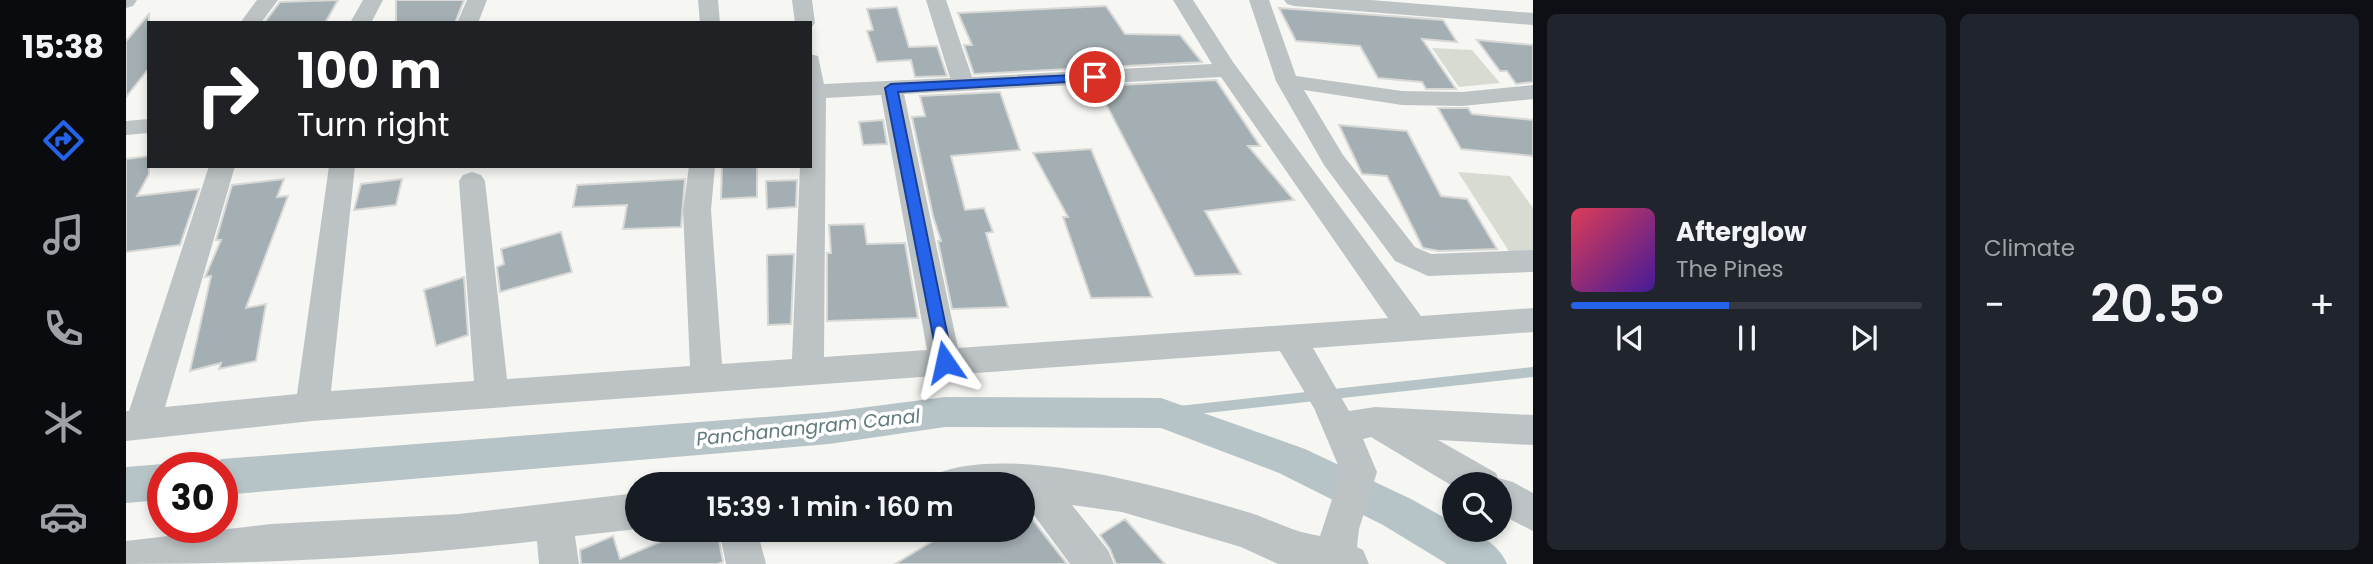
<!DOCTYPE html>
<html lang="en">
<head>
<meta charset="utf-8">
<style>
	:root { --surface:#171b24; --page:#20242c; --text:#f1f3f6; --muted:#9ea1a6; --line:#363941; --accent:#2563eb }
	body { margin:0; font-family:Poppins,sans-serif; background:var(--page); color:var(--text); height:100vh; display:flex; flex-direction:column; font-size:26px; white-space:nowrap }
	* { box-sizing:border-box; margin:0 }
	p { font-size:23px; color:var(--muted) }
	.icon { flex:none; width:38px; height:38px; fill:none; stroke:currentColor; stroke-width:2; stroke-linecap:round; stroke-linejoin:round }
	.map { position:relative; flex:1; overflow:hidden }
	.details { display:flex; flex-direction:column; gap:14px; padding:14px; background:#0d0f14; width:840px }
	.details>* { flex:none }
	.guide { position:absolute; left:21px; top:21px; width:665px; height:147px; border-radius:0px; box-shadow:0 4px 10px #0003; background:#202124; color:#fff; overflow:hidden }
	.controls { position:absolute; left:1316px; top:472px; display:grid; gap:14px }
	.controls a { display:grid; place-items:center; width:70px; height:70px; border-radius:50%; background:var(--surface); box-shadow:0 4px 10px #0003; font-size:35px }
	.speed { position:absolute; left:21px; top:452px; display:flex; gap:14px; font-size:35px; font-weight:700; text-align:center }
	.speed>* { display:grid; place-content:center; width:91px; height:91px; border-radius:50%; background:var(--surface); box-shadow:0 4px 10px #0003; line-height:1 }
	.speed .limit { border:10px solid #d22; background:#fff; color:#111 }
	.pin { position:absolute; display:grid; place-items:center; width:60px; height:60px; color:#fff; margin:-30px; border:4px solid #fff; border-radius:50%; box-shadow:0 2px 7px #0007 }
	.me { position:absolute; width:77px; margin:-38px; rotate:349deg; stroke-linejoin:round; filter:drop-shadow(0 0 5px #0008) }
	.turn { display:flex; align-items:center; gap:24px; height:147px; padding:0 35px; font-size:32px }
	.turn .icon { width:91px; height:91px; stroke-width:2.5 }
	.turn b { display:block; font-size:49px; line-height:60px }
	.big { font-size:52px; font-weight:600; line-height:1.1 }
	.details .widget { flex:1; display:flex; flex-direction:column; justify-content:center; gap:10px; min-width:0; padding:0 24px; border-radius:10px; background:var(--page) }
	.song { display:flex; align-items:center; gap:21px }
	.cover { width:84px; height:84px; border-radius:10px; background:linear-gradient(135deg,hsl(350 70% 55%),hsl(260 70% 35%)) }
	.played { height:7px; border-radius:4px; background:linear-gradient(90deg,var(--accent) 45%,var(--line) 45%) }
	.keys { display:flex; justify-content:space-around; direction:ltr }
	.heat { display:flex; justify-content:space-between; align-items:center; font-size:38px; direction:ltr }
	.details .tiles { flex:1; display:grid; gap:14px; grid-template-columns:repeat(2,1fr) }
	.trip { position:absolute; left:499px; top:472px; width:410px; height:70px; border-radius:35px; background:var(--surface); box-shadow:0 4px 10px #0003; font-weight:600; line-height:70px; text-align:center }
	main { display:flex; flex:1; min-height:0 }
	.menu { display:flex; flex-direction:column; width:126px; justify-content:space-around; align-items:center; background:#090b0e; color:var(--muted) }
	.menu .icon { width:49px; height:49px }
	.menu .selected { color:var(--accent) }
	.menu b { font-size:32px; color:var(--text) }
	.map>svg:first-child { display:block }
</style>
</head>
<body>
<main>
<nav class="menu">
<b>15:38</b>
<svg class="icon selected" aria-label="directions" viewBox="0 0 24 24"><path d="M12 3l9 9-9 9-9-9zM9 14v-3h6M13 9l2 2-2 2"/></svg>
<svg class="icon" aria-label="music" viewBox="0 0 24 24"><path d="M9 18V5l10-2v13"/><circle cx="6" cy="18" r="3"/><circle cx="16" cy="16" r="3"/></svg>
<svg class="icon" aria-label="phone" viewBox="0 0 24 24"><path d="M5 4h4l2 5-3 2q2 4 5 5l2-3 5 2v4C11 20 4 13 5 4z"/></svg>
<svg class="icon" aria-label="climate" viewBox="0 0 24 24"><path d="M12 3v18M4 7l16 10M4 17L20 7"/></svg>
<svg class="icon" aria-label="car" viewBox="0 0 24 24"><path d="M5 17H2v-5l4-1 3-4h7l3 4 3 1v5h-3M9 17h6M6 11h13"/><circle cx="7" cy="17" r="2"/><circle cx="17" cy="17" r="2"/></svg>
</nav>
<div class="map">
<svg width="1407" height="564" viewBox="0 0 1407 564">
	<rect width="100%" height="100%" fill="#f6f6f3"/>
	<path fill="#d7dbd2" d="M1306,48L1346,50L1374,83L1333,87Z
		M1332,172L1384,176L1407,208V255L1386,256Z"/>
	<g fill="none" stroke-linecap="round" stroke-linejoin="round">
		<path stroke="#b7c4c7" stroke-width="10" d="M1035,413L1407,372"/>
		<path fill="#b7c4c7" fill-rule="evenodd" d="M819,397L1035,398L1179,449L1285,499L1328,523V530C1350,530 1373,544 1381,564H1321L1257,525L1153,473L1035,428L819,427L703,444L96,495V467H81L96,459L703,412Z
			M37,464L45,467H37V500L0,503V467Z"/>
	</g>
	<path fill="#a4afb3" stroke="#d8d8d6" stroke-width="2" d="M212,0L199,23H138L154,2Z
		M270,0H338L329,23H270Z
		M980,6L999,34L1054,35L1076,62L848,74L838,45H846L832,13Z
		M771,7L783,47L811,46L821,76L789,77L785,60L751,62L741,31L747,30L741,9Z
		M1153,8L1317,20L1331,42L1296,39L1330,89H1300L1296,82L1252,78L1234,46L1170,41Z
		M23,14V68L0,97V41Z
		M1351,40L1407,45V82L1390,84L1381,71H1374Z
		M1090,80L1134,146H1122L1168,200L1079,211L1115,274L1069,276L978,100L969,105L956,87Z
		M874,92L894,150L825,156L839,210L858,208L867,232L860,233L882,307L826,309L812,241H815L807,216L786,117L799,116L794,96Z
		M1312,108H1342L1346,114L1407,120V156L1335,149Z
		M757,120L761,144L737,145L733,122Z
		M1213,125L1281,131L1315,196L1341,199L1371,249L1313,251L1297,248L1261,176L1236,174Z
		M965,149L1026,297L965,298L937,217H942L907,153Z
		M23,156V174L11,196L73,189L54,245L0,252V159Z
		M596,166H631V197L595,199Z
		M158,179L151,197L162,196L120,308L140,304L130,361L93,369L95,363L64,371L85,276L79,277L95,240H90L106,185Z
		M276,179L270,205L228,210L235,184Z
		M559,179L555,227L497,229L501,205L447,207L451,185Z
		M671,180L670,207L641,209L640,181Z
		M738,224L741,244L779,243L792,318L701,321V253H705L703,225Z
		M435,232L446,272L374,292L371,267L378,264L375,249Z
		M668,254L665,324L642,325L641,255Z
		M338,277L342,335L310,346L298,290Z
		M896,506L941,564H769L825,530H896Z
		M999,519L1039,564H990L984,549L974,535Z
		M562,530H591L597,562L592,564H455L454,550L487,536L494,559Z"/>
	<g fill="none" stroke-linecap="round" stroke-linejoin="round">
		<path fill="#bdc3c5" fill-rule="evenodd" d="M0,0H11L7,6L0,8Z
			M131,0H152L135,23H114Z
			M237,0H257L245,23H224Z
			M341,0H361L352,23H331Z
			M572,0H592L594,23H574Z
			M666,0H686L689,23L686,27L684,28V23H669Z
			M800,0H820L846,77L1086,64L1047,0H1067L1107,62L1295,316L1407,308V332L1187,348L1223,411L1249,407L1407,415V445L1312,440L1370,473L1372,478L1387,482L1407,493V531L1374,514V485H1328V487L1245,437L1237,439L1251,472L1233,529L1231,547L1237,550L1243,564H1152L1115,547L996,512L946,505L982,550L988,564H944L896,499V485H807L812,473C888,444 1040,488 1118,511C1146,519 1162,531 1194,536L1215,472L1188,408L1154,351L186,421L0,441V411H3L83,166H109L39,407L171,394L203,166H229L205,391L348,381L333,181L337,175L346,172L355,175L359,181L381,379L564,366L557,210L563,166H589L585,210L596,364L666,359L674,166H684V54L692,56L698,84L824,78ZM1095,77L1262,318L832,348L778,94ZM755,95L801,350L698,357L700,98Z
			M1123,0H1143L1170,76L1276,91L1336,92L1407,85V99L1336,106L1276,105L1178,90L1217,155L1289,247L1305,254L1407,250V272L1302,276L1269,261L1198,165L1150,81Z
			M1158,0H1245L1407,13V25L1168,6L1161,4Z
			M23,119V133L0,135V121Z
			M511,493V529L449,536L453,564H413L411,541C275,557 137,564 0,564V541L145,524L333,514Z
			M593,530H631L640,564H600Z"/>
	</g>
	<path fill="#2563eb" stroke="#184099" stroke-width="2" d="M969,74L975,77L974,80L772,92L827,362L825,367H813L759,88L765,84Z"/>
	<g text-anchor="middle" stroke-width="7" stroke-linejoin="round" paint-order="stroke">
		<g font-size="19" font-style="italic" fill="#627b7f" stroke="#fff">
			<text transform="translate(682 427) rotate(-6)" y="7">Panchanangram Canal</text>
		</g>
	</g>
</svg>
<div class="controls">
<a><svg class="icon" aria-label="search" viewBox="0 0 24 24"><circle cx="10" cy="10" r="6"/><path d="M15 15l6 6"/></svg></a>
</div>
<div class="speed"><div class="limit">30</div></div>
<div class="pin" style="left:969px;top:77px;background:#d93025"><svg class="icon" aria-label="arrive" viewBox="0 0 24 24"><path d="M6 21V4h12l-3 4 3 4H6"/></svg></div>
<svg class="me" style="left:819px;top:362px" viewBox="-20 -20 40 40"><path d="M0-17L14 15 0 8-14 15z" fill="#2563eb" stroke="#fff" stroke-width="4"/></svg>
<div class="trip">15:39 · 1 min · 160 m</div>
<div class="guide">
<div class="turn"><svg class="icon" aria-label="right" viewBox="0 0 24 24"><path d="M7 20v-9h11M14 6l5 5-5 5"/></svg><div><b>100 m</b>Turn right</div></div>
</div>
</div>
<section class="details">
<div class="tiles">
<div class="widget">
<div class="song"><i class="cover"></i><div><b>Afterglow</b><p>The Pines</p></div></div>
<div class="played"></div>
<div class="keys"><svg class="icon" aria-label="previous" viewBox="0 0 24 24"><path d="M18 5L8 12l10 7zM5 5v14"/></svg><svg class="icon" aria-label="pause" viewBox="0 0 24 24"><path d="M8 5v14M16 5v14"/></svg><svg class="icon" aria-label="next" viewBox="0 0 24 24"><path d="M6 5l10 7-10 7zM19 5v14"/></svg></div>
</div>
<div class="widget"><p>Climate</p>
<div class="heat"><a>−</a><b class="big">20.5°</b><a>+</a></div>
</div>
</div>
</section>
</main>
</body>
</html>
